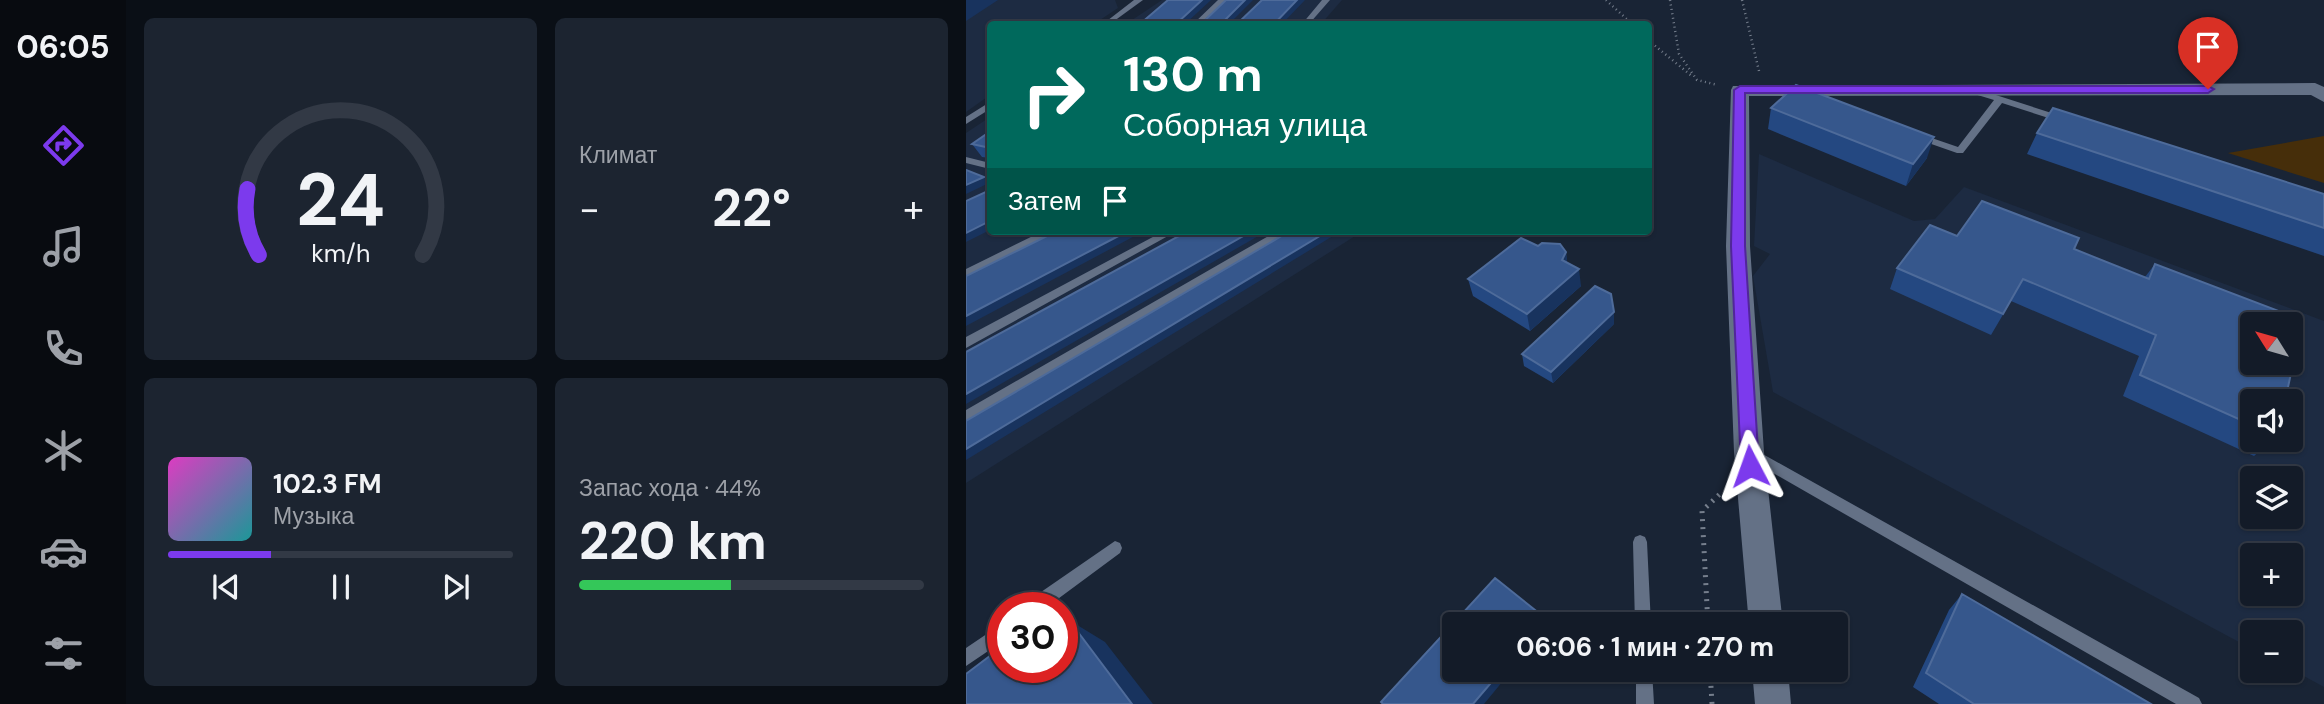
<!DOCTYPE html>
<html lang="ru">
<head>
<meta charset="utf-8">
<style>
	:root { --surface:#131b28; --page:#1c2430; --text:#f1f3f6; --muted:#9da1a8; --line:#323945; --accent:#7c3aed }
	body { margin:0; font-family:"DM Sans",sans-serif; background:var(--page); color:var(--text); height:100vh; display:flex; flex-direction:column; font-size:26px; white-space:nowrap }
	* { box-sizing:border-box; margin:0 }
	p { font-size:23px; color:var(--muted) }
	.icon { flex:none; width:38px; height:38px; fill:none; stroke:currentColor; stroke-width:2; stroke-linecap:round; stroke-linejoin:round }
	.map { position:relative; flex:1; overflow:hidden }
	.drawer { display:flex; flex-direction:column; gap:18px; padding:18px; background:#0a0f16; width:840px }
	.drawer>* { flex:none }
	.banner { position:absolute; left:21px; top:21px; width:665px; height:214px; border-radius:7px; box-shadow:0 2px 5px #0004,0 0 0 2px var(--line); background:#00695c; color:#fff; overflow:hidden }
	.needle { width:46px; rotate:307deg }
	.controls { position:absolute; left:1274px; top:312px; display:grid; gap:14px }
	.controls a { display:grid; place-items:center; width:63px; height:63px; border-radius:7px; background:var(--surface); box-shadow:0 2px 5px #0004,0 0 0 2px var(--line); font-size:35px }
	.speed { position:absolute; left:21px; top:592px; display:flex; gap:14px; font-size:35px; font-weight:700; text-align:center }
	.speed>* { display:grid; place-content:center; width:91px; height:91px; border-radius:50%; background:var(--surface); box-shadow:0 2px 5px #0004,0 0 0 2px var(--line); line-height:1 }
	.speed .limit { border:10px solid #d22; background:#fff; color:#111 }
	.pin { position:absolute; display:grid; place-items:center; width:60px; height:60px; color:#fff; margin:-72px -30px; border-radius:50% 50% 50% 0; rotate:-45deg; box-shadow:0 0 7px #0007 }
	.pin .icon { rotate:45deg }
	.me { position:absolute; width:77px; margin:-38px; rotate:356deg; stroke-linejoin:round; filter:drop-shadow(0 0 5px #0008) }
	.turn { display:flex; align-items:center; gap:24px; height:147px; padding:0 21px; font-size:32px }
	.turn .icon { width:91px; height:91px; stroke-width:2.5 }
	.turn b { display:block; font-size:49px; line-height:60px }
	.then { display:flex; align-items:center; height:66px; padding:0 21px; background:#0003; gap:14px; font-size:26px }
	.big { font-size:52px; font-weight:700; line-height:1.1 }
	.drawer .widget { flex:1; display:flex; flex-direction:column; justify-content:center; gap:10px; min-width:0; padding:0 24px; border-radius:10px; background:var(--page) }
	.drawer .dial { align-items:center; gap:0 }
	.dial svg { height:182px; overflow:visible; fill:none; stroke:var(--line); stroke-width:7; stroke-linecap:round; text-anchor:middle }
	.dial text { fill:var(--text); stroke:none }
	.song { display:flex; align-items:center; gap:21px }
	.cover { width:84px; height:84px; border-radius:10px; background:linear-gradient(135deg,hsl(310 70% 55%),hsl(180 70% 35%)) }
	.played { height:7px; border-radius:4px; background:linear-gradient(90deg,var(--accent) 30%,var(--line) 30%) }
	.keys { display:flex; justify-content:space-around; direction:ltr }
	.heat { display:flex; justify-content:space-between; align-items:center; font-size:38px; direction:ltr }
	.charge { height:10px; border-radius:5px; background:linear-gradient(90deg,#34c759 44%,var(--line) 0) }
	.drawer .tiles { flex:1; display:grid; gap:18px; grid-template-columns:repeat(2,1fr) }
	.trip { position:absolute; left:476px; top:612px; width:406px; height:70px; border-radius:7px; background:var(--surface); box-shadow:0 2px 5px #0004,0 0 0 2px var(--line); font-weight:700; line-height:70px; text-align:center }
	main { display:flex; flex:1; min-height:0 }
	.tab-bar { display:flex; flex-direction:column; width:126px; justify-content:space-around; align-items:center; background:#080b10; color:var(--muted) }
	.tab-bar .icon { width:49px; height:49px }
	.tab-bar .selected { color:var(--accent) }
	.tab-bar b { font-size:32px; color:var(--text) }
	.map>svg:first-child { display:block }
</style>
</head>
<body>
<main>
<nav class="tab-bar">
<b>06:05</b>
<svg class="icon selected" aria-label="directions" viewBox="0 0 24 24"><path d="M12 3l9 9-9 9-9-9zM9 14v-3h6M13 9l2 2-2 2"/></svg>
<svg class="icon" aria-label="music" viewBox="0 0 24 24"><path d="M9 18V5l10-2v13"/><circle cx="6" cy="18" r="3"/><circle cx="16" cy="16" r="3"/></svg>
<svg class="icon" aria-label="phone" viewBox="0 0 24 24"><path d="M5 4h4l2 5-3 2q2 4 5 5l2-3 5 2v4C11 20 4 13 5 4z"/></svg>
<svg class="icon" aria-label="climate" viewBox="0 0 24 24"><path d="M12 3v18M4 7l16 10M4 17L20 7"/></svg>
<svg class="icon" aria-label="car" viewBox="0 0 24 24"><path d="M5 17H2v-5l4-1 3-4h7l3 4 3 1v5h-3M9 17h6M6 11h13"/><circle cx="7" cy="17" r="2"/><circle cx="17" cy="17" r="2"/></svg>
<svg class="icon" aria-label="filters" viewBox="0 0 24 24"><path d="M4 7h16M4 17h16"/><circle cx="9" cy="7" r="2"/><circle cx="15" cy="17" r="2"/></svg>
</nav>
<section class="drawer">
<div class="tiles">
<div class="widget dial"><svg viewBox="0 0 100 80">
<path d="M14 69A42 42 0 1 1 86 69"/>
<path d="M14 69A42 42 0 0 1 9 40" stroke="#7c3aed"/>
<text x="50" y="56" font-size="32" font-weight="700">24</text>
<text x="50" y="72" font-size="11">km/h</text>
</svg></div>
<div class="widget"><p>Климат</p>
<div class="heat"><a>−</a><b class="big">22°</b><a>+</a></div>
</div>
<div class="widget">
<div class="song"><i class="cover"></i><div><b>102.3 FM</b><p>Музыка</p></div></div>
<div class="played"></div>
<div class="keys"><svg class="icon" aria-label="previous" viewBox="0 0 24 24"><path d="M18 5L8 12l10 7zM5 5v14"/></svg><svg class="icon" aria-label="pause" viewBox="0 0 24 24"><path d="M8 5v14M16 5v14"/></svg><svg class="icon" aria-label="next" viewBox="0 0 24 24"><path d="M6 5l10 7-10 7zM19 5v14"/></svg></div>
</div>
<div class="widget"><p>Запас хода · 44%</p><b class="big">220 km</b><div class="charge"></div></div>
</div>
</section>
<div class="map">
<svg width="1358" height="704" viewBox="0 0 1358 704">
	<rect width="100%" height="100%" fill="#192435"/>
	<path fill="#1d2b42" fill-rule="evenodd" d="M0,0H149L152,8L128,24H24V95L0,112Z
		M196,0H376L355,24H160Z
		M24,117V231H397L0,483V133Z
		M793,154L948,221L969,219L998,187L1358,321V687L1325,669V632H1286V649L807,392L787,276L804,254L788,246ZM1286,324H1325V362H1286ZM1286,401H1325V439H1286ZM1286,478H1325V516H1286ZM1286,555H1325V593H1286Z"/>
	<path fill="#462e0a" d="M1358,136V183L1262,153Z"/>
	<g fill="none" stroke-linecap="round" stroke-linejoin="round">
		<path stroke="#767f8d" stroke-width="2.5" stroke-dasharray="1 3.5" stroke-linecap="butt" d="M640,0L666,24
			M704,0L713,54L731,80L752,85
			M776,0L793,71
			M682,40L727,77"/>
		<path stroke="#767f8d" stroke-width="5" stroke-dasharray="2 6" stroke-linecap="butt" d="M742,625L736,511L757,491
			M744,670L746,704"/>
		<path fill="#647186" fill-rule="evenodd" d="M168,0H177L144,24H137Z
			M252,0H260L234,24H227Z
			M356,0H364L343,24H336Z
			M1008,88L1101,118L1103,120L1101,122H1095L1036,103L997,153H991L951,139V135L954,134L992,147L1028,100L1005,93V89Z
			M24,102V109L0,124V117Z
			M0,157L24,163V169L0,163Z
			M77,231H91L0,278V269Z
			M198,231H211L0,348V337Z
			M311,231H324L0,422V410Z
			M786,448L1233,698L1236,704H1210L781,458L779,454L781,450Z
			M674,535L679,537L681,542L685,625H669L667,542L669,537Z
			M149,541L154,543L156,548L154,553L81,607H60L62,601Z
			M37,623V641L0,666V648Z
			M670,670H686L688,704H670Z"/>
		<path fill="#647186" fill-rule="evenodd" d="M1349,83L1358,87V102L1345,95L783,96L784,246L798,452L817,625H783L768,452L760,246L765,90L767,86Z
			M786,670H822L825,704H789Z"/>
	</g>
	<path fill="#244881" d="M805,108L961,158L940,186L802,129Z
		M1071,133L1358,194V256L1061,154Z
		M24,134V158L16,157L6,144Z
		M991,236L1108,249L1179,277L1189,264L1286,401V439H1307L1288,456L1157,396L1173,356L1045,301L1025,335L924,289L931,268Z
		M572,246L600,252L601,263L615,286L564,331L507,296L502,279Z
		M648,324L587,383L558,366L556,354Z
		M996,594L1185,704H973L947,687L983,610Z"/>
	<path fill="#18335e" d="M0,0H32L0,21Z
		M236,0H245L219,24H210Z
		M279,0H287L263,24H255Z
		M331,0H339L316,24H308Z
		M968,137L961,158L940,186L947,164Z
		M18,177L23,183L0,194V185Z
		M24,221V230L0,242V233Z
		M162,231H178L0,326V316Z
		M286,231H301L0,404V394Z
		M362,231H375L0,460V449Z
		M600,252L602,269L596,260Z
		M613,269L615,286L564,331L561,314Z
		M648,312V324L587,383L585,372Z
		M579,618L581,625H574Z
		M103,620L139,642L187,704H166L96,631V622L112,632Z
		M536,670H546L518,704H507Z"/>
	<path fill="#36578c" stroke="#4e6b9a" stroke-width="2" d="M202,0H236L210,24H174Z
		M260,0H279L255,24H235Z
		M296,0H331L308,24H271Z
		M830,85L968,137L947,164L805,108Z
		M1087,108L1358,194V228L1071,133Z
		M22,133L24,134V148L6,144Z
		M0,170L18,177L0,185Z
		M24,190V221L0,233V201Z
		M1016,201L1113,238L1108,249L1183,279L1189,264L1318,313L1315,324H1286V362H1322L1327,364L1319,401H1286V425L1174,375L1190,335L1057,279L1037,314L931,268L964,225L991,236Z
		M91,231H162L0,316V276Z
		M222,231H286L0,394V352Z
		M324,231H362L0,449V421Z
		M555,238L572,246L576,243L594,244L600,252L596,260L613,269L561,314L502,279Z
		M629,286L645,294L648,312L585,372L556,354Z
		M529,578L579,618L574,625H488V670H536L507,704H417L415,702Z
		M996,594L1185,704H1008L960,673Z
		M103,620L166,704H0V674L37,646V667H96V625Z"/>
	<path fill="#7c3aed" stroke="#51269a" stroke-width="2" d="M774,86H1242L1248,89L1242,93H779V246L793,466L791,471L784,473L778,471L775,466L765,246L768,90Z"/>
</svg>
<div class="controls">
<a><svg class="needle" viewBox="-14 -14 28 28"><path d="M0-13l5 13h-10z" fill="#e53935"/><path d="M0 13l5-13h-10z" fill="#9da1a8"/></svg></a>
<a><svg class="icon" aria-label="sound" viewBox="0 0 24 24"><path d="M4 9h4l5-4v14l-5-4H4zM17 9q2 3 0 6"/></svg></a>
<a><svg class="icon" aria-label="layers" viewBox="0 0 24 24"><path d="M12 4l9 5-9 5-9-5zM3 14l9 5 9-5"/></svg></a>
<a>+</a>
<a>−</a>
</div>
<div class="speed"><div class="limit">30</div></div>
<div class="pin" style="left:1242px;top:89px;background:#d93025"><svg class="icon" aria-label="arrive" viewBox="0 0 24 24"><path d="M6 21V4h12l-3 4 3 4H6"/></svg></div>
<svg class="me" style="left:784px;top:466px" viewBox="-20 -20 40 40"><path d="M0-17L14 15 0 8-14 15z" fill="#7c3aed" stroke="#fff" stroke-width="4"/></svg>
<div class="trip">06:06 · 1 мин · 270 m</div>
<div class="banner">
<div class="turn"><svg class="icon" aria-label="right" viewBox="0 0 24 24"><path d="M7 20v-9h11M14 6l5 5-5 5"/></svg><div><b>130 m</b>Соборная улица</div></div>
<div class="then">Затем<svg class="icon" aria-label="arrive" viewBox="0 0 24 24"><path d="M6 21V4h12l-3 4 3 4H6"/></svg></div>
</div>
</div>
</main>
</body>
</html>
